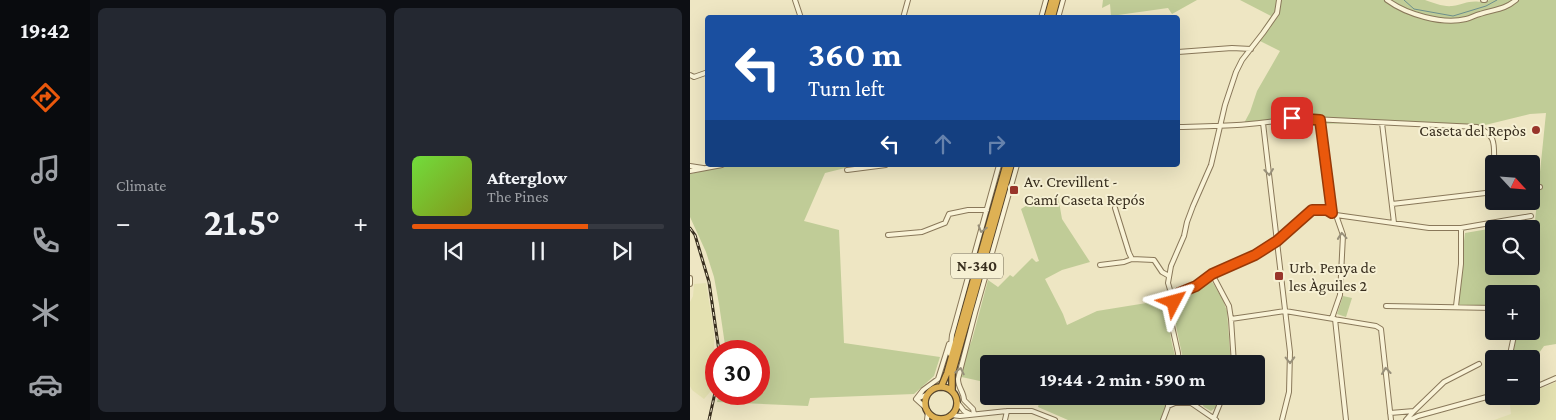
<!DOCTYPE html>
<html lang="en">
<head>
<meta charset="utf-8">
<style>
	:root { --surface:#171b24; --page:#242831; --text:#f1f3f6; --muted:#9ea1a6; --line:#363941; --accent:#ea580c }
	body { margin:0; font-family:"Crimson Pro",serif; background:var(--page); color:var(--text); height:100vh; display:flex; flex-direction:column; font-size:19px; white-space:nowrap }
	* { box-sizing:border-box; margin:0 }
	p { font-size:16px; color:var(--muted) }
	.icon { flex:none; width:28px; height:28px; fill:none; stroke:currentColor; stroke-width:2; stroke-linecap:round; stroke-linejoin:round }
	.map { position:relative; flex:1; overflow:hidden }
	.side { display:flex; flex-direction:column; gap:8px; padding:8px; background:#0d0f14; width:600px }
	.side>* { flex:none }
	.hud { position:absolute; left:15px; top:15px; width:475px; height:152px; border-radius:5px; box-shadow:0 5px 20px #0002; background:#1a4fa0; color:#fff; overflow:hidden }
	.needle { width:32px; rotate:116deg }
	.tools { position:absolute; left:795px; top:155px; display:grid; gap:10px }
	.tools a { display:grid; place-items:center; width:55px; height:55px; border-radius:5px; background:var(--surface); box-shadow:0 5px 20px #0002; font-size:25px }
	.speed { position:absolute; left:15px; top:340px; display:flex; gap:10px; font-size:25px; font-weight:700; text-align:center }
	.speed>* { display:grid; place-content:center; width:65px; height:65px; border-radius:50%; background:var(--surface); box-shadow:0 5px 20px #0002; line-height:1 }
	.speed .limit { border:8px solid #d22; background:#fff; color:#111 }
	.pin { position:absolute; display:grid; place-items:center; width:42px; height:42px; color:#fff; margin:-21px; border-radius:10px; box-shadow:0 2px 8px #0006 }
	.me { position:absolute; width:55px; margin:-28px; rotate:51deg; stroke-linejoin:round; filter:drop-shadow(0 0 4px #0008) }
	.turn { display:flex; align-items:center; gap:18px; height:105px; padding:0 20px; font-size:22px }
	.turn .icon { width:65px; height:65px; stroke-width:2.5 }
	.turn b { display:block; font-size:35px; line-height:42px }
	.lanes { display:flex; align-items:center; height:48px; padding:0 20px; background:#0003; justify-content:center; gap:25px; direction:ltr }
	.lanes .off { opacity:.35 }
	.big { font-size:38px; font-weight:700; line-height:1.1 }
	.side .tile { flex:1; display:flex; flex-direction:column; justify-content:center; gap:8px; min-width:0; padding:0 18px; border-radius:8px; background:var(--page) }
	.song { display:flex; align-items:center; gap:15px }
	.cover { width:60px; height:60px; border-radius:8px; background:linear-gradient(135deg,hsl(100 70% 55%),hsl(70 70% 35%)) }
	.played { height:5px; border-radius:2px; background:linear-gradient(90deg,var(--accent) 70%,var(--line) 70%) }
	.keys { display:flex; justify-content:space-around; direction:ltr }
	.heat { display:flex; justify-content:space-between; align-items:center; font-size:28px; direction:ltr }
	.side .tiles { flex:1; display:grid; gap:8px; grid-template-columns:repeat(2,1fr) }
	.trip { position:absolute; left:290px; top:355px; width:285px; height:50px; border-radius:5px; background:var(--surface); box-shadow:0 5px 20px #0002; font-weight:700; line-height:50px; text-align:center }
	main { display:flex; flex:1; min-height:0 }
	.tabs { display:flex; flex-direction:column; width:90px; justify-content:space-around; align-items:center; background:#090b0e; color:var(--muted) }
	.tabs .icon { width:35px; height:35px }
	.tabs .selected { color:var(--accent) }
	.tabs b { font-size:22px; color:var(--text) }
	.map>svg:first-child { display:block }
</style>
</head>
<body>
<main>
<nav class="tabs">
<b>19:42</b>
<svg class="icon selected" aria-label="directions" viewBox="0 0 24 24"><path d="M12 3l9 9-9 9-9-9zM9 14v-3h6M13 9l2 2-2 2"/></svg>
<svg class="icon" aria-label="music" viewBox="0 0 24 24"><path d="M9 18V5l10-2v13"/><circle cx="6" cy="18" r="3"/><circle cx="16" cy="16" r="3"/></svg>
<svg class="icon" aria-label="phone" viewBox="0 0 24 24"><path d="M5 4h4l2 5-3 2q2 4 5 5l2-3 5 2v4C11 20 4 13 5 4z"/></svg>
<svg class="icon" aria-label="climate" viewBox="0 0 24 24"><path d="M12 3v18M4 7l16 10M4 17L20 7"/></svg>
<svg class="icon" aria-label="car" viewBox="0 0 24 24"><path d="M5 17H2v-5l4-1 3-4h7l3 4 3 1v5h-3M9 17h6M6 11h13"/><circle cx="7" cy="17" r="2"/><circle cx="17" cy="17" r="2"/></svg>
</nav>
<section class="side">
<div class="tiles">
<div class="tile"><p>Climate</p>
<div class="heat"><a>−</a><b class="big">21.5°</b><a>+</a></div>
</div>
<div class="tile">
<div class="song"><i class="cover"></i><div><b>Afterglow</b><p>The Pines</p></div></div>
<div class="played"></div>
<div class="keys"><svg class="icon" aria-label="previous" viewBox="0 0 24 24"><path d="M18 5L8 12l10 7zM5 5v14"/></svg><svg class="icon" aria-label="pause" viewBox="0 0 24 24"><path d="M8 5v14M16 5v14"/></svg><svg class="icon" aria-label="next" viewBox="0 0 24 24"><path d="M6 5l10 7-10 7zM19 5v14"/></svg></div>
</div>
</div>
</section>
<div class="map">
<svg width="866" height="420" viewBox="0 0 866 420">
	<rect width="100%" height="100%" fill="#eee6c3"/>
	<path fill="#e4e1b1" d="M16,283L24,332V360L19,383L20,392L14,399L2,390L0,386V302L3,296L4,284Z
		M866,382V420H804L821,414L819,396H841V389L855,387Z"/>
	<path fill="#c0cc97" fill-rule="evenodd" d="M413,0H507L482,14L478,8L421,16L420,4L412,8Z
		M550,0H735C743,3 754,7 762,6C775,4 777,0 793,2L800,0H866V344L854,346L844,360L823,355L826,331H841V294H804V308L766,306L775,233L845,221L856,113L840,114L787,127L692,123L553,125L560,112L567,91L590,51L566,39L581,16ZM804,229H841V266H804Z
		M39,165H154L155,168L135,173L114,221L149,230L154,343L250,357L244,376L224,394L120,398L118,406L27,402L29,394H69V351H34L35,345L29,304L24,277L16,252L0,217V174Z
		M352,196L354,199L368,196L372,219L400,262L372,270L355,279L373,314L377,325L407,311L475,300L478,292C480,305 478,318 480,332C481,343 485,353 487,364H299V383L267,376L282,340L298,280L308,287L320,275L323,277L342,258L346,262L349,261L331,209Z
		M517,281L520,280L523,283L533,300L537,311L541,364H494C492,348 478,309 490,297C495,292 510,285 517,281Z
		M653,296L662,298L656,317L647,314Z
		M351,396H479L471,420H378L348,407Z
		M495,396H530L525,408L521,411L514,407L512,404Z"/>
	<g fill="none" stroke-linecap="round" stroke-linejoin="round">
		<path stroke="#6c8f8b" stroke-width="1" d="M714,0L724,9L763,16L796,6L807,0"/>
		<g stroke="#89785a" stroke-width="6">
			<path id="minor" d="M105,0L111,18
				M697,0C716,14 752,25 776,19C781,18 785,15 790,14C805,9 814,10 826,0
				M793,0H795
				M213,18L218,0
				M351,18L356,0
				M368,18L373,0
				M488,52L542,48L561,49
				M0,75L4,77L18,72
				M630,120L642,213
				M573,123L600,352L599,392L592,420
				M692,123L704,223
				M488,127C526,126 564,126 602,118L787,127C807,135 804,145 804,164
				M0,166L13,168
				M157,170L196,165
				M0,171L32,165
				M841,188L850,187
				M702,204L804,192
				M425,208L439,253L442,259L464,260L472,272L479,276
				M198,235L232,232L255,223L259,214L278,210H297
				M410,265L434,262L442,259
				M522,274L539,306L541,319L544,364
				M0,278V284
				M481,297L505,286L522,274L565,255L587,241L622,211H637L646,215L739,228H771L841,216
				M696,306L804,308
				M766,306L771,264V228
				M642,318L650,295L653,235L646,215
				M541,319L595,311L686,326L691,329L701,420
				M645,319L656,420
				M260,354L262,335L309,165
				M819,359L825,331
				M489,364L488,353L482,326L481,293L478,283L481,266L494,236L497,222L503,206L521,165L535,105L546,72L552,60L573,33L587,13L589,0
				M841,386L850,385L866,378
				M491,396L526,420
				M226,399L233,390L248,379L259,344
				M226,399L236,408
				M227,399L238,394
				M267,402L274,411L280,414
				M478,406L485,403H501
				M700,413L724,411L754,382L789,364
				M284,414L283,409L274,400C274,392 268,388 268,379L285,313L327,165
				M261,415L270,416L317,411H342L365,420
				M524,418L533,396
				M237,420L238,411
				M315,420L317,411
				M473,420L482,396
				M716,420L724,411
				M720,420L728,416L804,395"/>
		</g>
		<g stroke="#56452e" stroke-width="8">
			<path id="highway" d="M357,18L362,0
				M362,18L367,0
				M251,387L257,373L316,165
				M235 403a16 16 0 1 1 32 0a16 16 0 1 1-32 0Z
				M262,391V374L321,165"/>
		</g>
		<use href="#minor" stroke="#f9f3d7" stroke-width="4"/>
		<use href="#highway" stroke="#deb154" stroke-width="5.5"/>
		<g stroke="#382e1e" stroke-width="3">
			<path id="rail" d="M0,228L5,235L19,282L29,351
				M19,420L26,388"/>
		</g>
		<use href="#rail" stroke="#f6f0d3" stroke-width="1" stroke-dasharray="4" stroke-linecap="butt"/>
	</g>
	<defs><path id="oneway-chevron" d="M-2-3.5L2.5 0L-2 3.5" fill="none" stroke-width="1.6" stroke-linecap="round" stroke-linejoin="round" transform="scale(1.25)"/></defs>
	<g stroke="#98907a">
		<use href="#oneway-chevron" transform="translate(579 172) rotate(83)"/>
		<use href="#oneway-chevron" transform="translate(292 229) rotate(106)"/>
		<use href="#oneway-chevron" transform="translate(652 236) rotate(-95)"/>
		<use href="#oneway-chevron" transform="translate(600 360) rotate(89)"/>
		<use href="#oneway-chevron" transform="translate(270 371) rotate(-78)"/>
		<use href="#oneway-chevron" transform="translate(696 371) rotate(-96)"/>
	</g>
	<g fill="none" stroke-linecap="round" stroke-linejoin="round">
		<g stroke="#983908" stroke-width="12">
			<path id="route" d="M484,302L489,293L506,286L522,274L565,255L587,241L622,210H637L642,213L630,120L602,118"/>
		</g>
		<use href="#route" stroke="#ea580c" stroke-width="9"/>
	</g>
	<g fill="#98352a" stroke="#f6f0d3" stroke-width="2">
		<circle cx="846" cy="130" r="5"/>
		<rect x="319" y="185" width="10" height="10" rx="2.5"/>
		<rect x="584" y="271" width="10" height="10" rx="2.5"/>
	</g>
	<g text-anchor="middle" stroke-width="4" stroke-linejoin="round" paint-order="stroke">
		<rect fill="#f6f0d3" stroke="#716854" stroke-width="1" x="261" y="253.5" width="52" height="25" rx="4"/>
		<g font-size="15" font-weight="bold" fill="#382e1e">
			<text x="287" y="271">N-340</text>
		</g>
		<g font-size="16" fill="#382e1e" stroke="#f6f0d3" text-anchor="start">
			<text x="836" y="136" text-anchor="end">Caseta del Repòs</text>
			<text x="334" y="187">Av. Crevillent -<tspan x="334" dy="18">Camí Caseta Repós</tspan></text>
			<text x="599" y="273">Urb. Penya de<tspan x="599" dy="18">les Àguiles 2</tspan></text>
		</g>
	</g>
</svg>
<div class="tools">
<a><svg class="needle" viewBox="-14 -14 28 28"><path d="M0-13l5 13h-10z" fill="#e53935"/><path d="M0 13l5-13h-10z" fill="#9ea1a6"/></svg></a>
<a><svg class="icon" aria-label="search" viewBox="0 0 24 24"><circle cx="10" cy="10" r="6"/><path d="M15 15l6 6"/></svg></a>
<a>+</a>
<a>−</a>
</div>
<div class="speed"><div class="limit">30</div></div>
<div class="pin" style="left:602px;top:118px;background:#d93025"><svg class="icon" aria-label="arrive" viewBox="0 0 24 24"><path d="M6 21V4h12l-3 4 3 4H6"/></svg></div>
<svg class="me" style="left:484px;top:302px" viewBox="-20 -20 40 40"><path d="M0-17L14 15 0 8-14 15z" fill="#ea580c" stroke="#fff" stroke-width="4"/></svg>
<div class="trip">19:44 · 2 min · 590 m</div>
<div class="hud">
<div class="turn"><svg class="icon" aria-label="left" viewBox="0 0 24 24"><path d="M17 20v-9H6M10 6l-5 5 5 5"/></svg><div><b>360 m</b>Turn left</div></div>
<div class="lanes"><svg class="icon" aria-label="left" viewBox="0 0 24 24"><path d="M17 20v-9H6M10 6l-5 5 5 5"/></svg><svg class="icon off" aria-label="ahead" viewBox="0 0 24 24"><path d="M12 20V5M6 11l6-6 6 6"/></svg><svg class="icon off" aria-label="right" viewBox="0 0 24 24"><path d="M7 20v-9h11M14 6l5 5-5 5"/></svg></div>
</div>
</div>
</main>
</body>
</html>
